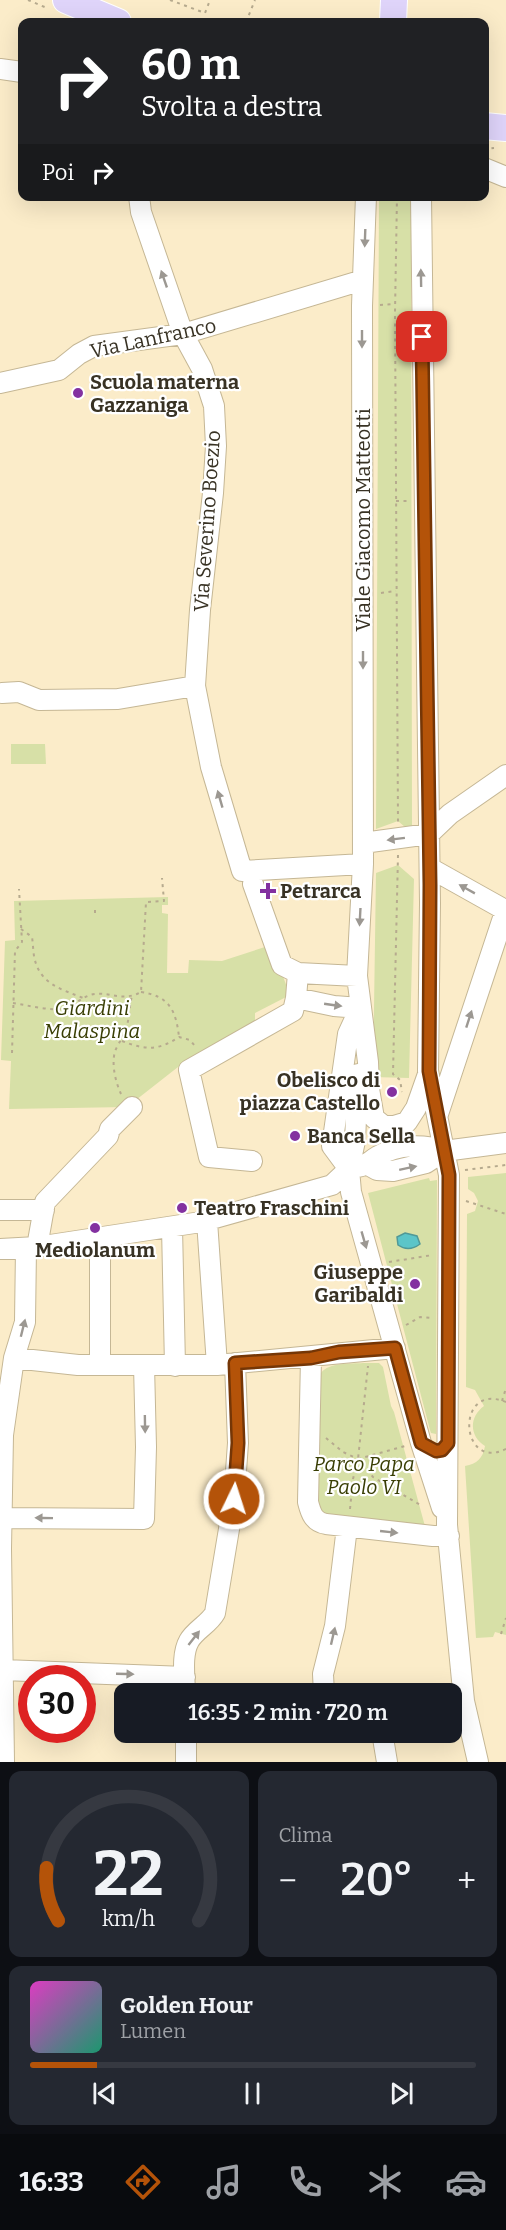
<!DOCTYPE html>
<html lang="it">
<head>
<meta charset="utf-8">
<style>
	:root { --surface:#171b24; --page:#242831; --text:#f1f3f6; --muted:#9ea1a6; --line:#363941; --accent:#b45309 }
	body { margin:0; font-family:Bitter,serif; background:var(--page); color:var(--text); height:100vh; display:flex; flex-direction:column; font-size:22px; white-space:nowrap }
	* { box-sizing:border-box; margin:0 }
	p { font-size:20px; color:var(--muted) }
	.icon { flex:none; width:33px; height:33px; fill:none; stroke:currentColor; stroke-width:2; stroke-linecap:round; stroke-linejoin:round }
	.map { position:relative; height:1762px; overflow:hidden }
	.sheet { display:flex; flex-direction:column; gap:9px; padding:9px; background:#0d0f14; flex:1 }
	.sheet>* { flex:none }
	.guide { position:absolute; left:18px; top:18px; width:471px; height:183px; border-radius:12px; box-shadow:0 6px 24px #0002; background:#202124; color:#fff; overflow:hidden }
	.speed { position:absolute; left:18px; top:1665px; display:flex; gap:12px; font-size:30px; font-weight:700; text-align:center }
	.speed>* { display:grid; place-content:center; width:78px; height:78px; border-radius:50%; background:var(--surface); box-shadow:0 6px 24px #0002; line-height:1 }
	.speed .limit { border:9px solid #d22; background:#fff; color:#111 }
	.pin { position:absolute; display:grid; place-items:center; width:51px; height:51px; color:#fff; margin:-26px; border-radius:12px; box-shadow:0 3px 9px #0006 }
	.me { position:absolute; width:66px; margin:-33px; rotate:4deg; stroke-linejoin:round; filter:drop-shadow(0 0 4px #0008) }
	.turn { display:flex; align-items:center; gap:21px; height:126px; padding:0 24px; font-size:27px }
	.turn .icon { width:78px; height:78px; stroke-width:2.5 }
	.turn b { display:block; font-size:42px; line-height:51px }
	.then { display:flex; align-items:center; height:57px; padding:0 24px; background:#0003; gap:12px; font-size:22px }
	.big { font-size:45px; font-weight:600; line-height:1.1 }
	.sheet .tile { flex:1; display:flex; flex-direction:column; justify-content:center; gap:9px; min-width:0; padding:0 21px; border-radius:12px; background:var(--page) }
	.sheet .dial { align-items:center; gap:0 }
	.dial svg { height:156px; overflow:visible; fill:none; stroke:var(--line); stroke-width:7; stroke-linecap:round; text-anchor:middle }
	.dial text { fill:var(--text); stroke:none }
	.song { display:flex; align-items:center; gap:18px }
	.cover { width:72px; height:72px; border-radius:9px; background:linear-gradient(135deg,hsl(310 70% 55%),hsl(160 70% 35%)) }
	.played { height:6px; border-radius:3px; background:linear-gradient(90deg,var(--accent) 15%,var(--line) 15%) }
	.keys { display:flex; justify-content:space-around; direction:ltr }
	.heat { display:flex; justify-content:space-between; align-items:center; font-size:33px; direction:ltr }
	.sheet .tiles { flex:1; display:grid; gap:9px; grid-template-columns:1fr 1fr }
	.tile:last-child { grid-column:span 2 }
	.trip { position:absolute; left:114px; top:1683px; width:348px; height:60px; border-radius:12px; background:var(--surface); box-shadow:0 6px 24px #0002; font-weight:600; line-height:60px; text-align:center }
	.tab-bar { display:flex; height:96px; justify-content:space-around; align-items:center; background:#090b0e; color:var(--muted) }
	.tab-bar .icon { width:42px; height:42px }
	.tab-bar .active { color:var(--accent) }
	.tab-bar b { font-size:27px; color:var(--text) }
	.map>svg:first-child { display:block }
</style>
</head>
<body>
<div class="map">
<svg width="506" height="1762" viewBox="0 0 506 1762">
	<rect width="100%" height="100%" fill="#fbecc9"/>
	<path fill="#d7e0a7" d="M379,197H411L412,833L398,821L376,829Z
		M11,744H45L46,764H11Z
		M398,865L414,879L409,1078L373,1077L376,873Z
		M168,897V905H162V913L168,914L167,973H188L189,960L222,961L271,945L290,995L255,1013V1028L178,1067L127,1107L9,1109L11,1061L1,1060L5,941L15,940L14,901Z
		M506,1173V1635L495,1632L493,1637L476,1638L465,1466C477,1464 483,1458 485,1446C469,1436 469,1417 484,1406L475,1390L466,1387L467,1214L475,1211L478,1201L474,1193L468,1189V1177Z
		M429,1178L430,1181L437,1180L436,1434L431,1433L430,1430L368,1193Z
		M363,1363H379L383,1367L391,1406L394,1412L426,1530L322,1514L316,1502L321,1373C329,1362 351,1364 363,1363Z"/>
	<path fill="#5cc5c8" stroke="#519997" stroke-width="1.5" d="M405,1233L417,1236L420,1244C412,1250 405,1250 398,1245L397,1237Z"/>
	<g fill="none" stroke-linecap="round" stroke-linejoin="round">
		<g stroke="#c5b795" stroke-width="22">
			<path id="minor" d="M0,69L22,72
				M484,168L506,177
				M139,196L141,212L183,334L202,369L214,406L216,446L213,493L200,610L195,686L211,767L242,871L363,864
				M366,196L362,306L363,864L357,976L368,1062L369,1089L374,1118L384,1126H394L407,1122L416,1108L428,1074
				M421,196L430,903L428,1071L449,1175L447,1525L464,1701L478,1762
				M0,383L59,370L79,354L94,346L183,334L363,280
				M2,693L19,692L39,700L118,699L195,686
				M363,843L429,834L450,814L506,775
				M430,868L505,910
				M253,884L282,965L298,973
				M357,976L298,973L296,998L334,1006L360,1008
				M358,1074L355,1141L349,1169L351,1192L421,1443L442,1508
				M438,1114L506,909
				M252,1161L209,1157L189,1070L293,1011L296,998
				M368,1165L377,1170L393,1171L426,1163L444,1151L506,1143
				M358,1167C369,1165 369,1161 378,1156C398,1144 424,1144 444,1151
				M349,1169L332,1146L348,1034L360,1008
				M0,1210H44
				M207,1221L217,1365
				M172,1227L175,1366
				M37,1247L45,1202L108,1136L110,1129L132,1107
				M0,1249L37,1247L201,1222L332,1185L349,1169
				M14,1358L78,1365H217L395,1348
				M311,1358L308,1502C311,1514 314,1522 326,1524L433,1536H449
				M100,1365V1238
				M1,1518L144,1519L146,1447L144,1365
				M3,1670L185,1677
				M185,1694C185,1678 181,1655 189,1641C195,1630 209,1624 215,1613L234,1499L238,1443L235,1363
				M324,1694L323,1674L335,1626L347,1527
				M186,1732V1762
				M382,1732L387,1762
				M4,1762L1,1549L3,1435L14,1358L25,1322L26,1248"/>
		</g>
		<g stroke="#fff" stroke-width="28">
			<path id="major" d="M66,0L118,22
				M393,22L394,0
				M484,126L506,128"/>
		</g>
		<path stroke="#b6aa8e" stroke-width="2" stroke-dasharray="3 4.5" stroke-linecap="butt" d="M28,0L47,8
			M170,0L205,13L210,0
			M246,22L255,0
			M484,149L494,148
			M397,196L395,313L398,823
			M380,305L395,304
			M396,501H409
			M381,593L396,591
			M398,855L393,1074L400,1080L402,1092
			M95,913V907
			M21,929L32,937C33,943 33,950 34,956C39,984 61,989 83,998
			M141,992C169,996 176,1010 179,1037
			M13,1003C27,1005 53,1012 65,1008C75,1005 84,995 95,994C111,992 123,1002 141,992L146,902L164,901L162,878
			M122,1041C145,1050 158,1051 179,1037L190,1040L195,1046
			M12,1053L15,951L22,942L19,889
			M121,1094C115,1081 110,1059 117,1047C121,1039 125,1034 127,1025C130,1015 129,1006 132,996
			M465,1170L506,1165
			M466,1201L506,1214
			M389,1262L433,1255
			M406,1325L420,1317L431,1318
			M502,1401L506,1388
			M506,1402C455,1381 459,1472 506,1449
			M326,1438L343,1452L358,1459L373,1477L422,1506
			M358,1459L405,1446
			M350,1509L353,1479L358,1459L368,1366
			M501,1634L506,1618"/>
		<use href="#minor" stroke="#fff" stroke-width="20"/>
		<use href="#major" stroke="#dfd4fa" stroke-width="26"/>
	</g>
	<defs><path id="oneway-solid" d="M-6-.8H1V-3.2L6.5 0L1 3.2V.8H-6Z" transform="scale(1.5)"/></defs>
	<g fill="#9c9892">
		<use href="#oneway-solid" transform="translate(365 238) rotate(92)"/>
		<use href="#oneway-solid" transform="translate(421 278) rotate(-91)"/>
		<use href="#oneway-solid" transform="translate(164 279) rotate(-109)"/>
		<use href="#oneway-solid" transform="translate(362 339) rotate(90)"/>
		<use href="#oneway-solid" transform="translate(363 660) rotate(90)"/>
		<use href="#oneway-solid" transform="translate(220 799) rotate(-106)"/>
		<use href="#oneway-solid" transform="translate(396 839) rotate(173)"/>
		<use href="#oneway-solid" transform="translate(467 889) rotate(-151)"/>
		<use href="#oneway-solid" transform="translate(360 917) rotate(93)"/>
		<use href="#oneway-solid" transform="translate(333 1005) rotate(8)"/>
		<use href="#oneway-solid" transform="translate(469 1019) rotate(-72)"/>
		<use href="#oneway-solid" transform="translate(408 1168) rotate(-12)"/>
		<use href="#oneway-solid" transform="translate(364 1240) rotate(74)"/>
		<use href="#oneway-solid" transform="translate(23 1328) rotate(-76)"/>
		<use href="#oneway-solid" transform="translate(145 1424) rotate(89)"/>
		<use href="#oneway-solid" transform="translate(44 1518) rotate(-179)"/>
		<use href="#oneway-solid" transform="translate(389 1532) rotate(6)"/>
		<use href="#oneway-solid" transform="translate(333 1636) rotate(-77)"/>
		<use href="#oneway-solid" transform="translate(194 1638) rotate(-52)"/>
		<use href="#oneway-solid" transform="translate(125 1674) rotate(2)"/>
	</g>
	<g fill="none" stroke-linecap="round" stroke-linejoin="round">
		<g stroke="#753606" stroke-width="15">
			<path id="route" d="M234,1499L238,1443L235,1363L311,1358L339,1352L395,1348L421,1443L436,1451L442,1450L448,1443L449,1175L429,1071L430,885L422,337"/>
		</g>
		<use href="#route" stroke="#b45309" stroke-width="10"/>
	</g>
	<g fill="#8331a0" stroke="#fff" stroke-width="2">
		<circle cx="78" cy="393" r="6"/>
		<path d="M265 882h6v6h6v6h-6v6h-6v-6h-6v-6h6z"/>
		<circle cx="392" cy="1092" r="6"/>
		<circle cx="295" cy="1136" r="6"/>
		<circle cx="182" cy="1208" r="6"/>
		<circle cx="95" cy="1228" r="6"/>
		<circle cx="415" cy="1284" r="6"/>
	</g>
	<g text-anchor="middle" stroke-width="4.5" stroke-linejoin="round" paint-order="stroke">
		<g font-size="20" fill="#383224" stroke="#fff">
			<text transform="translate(153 338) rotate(-12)" y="7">Via Lanfranco</text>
			<text transform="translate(363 520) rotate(-90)" y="7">Viale Giacomo Matteotti</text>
			<text transform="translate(207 521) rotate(-86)" y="7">Via Severino Boezio</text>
		</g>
		<g font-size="20" font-weight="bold" fill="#383224" stroke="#fff" text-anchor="start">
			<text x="90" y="389">Scuola materna<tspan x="90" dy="23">Gazzaniga</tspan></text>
			<text x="280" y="898">Petrarca</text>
			<text x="380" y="1087" text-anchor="end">Obelisco di<tspan x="380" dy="23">piazza Castello</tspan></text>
			<text x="307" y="1143">Banca Sella</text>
			<text x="194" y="1215">Teatro Fraschini</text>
			<text x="95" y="1257" text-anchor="middle">Mediolanum</text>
			<text x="403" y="1279" text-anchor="end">Giuseppe<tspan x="403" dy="23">Garibaldi</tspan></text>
		</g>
		<g font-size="20" font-style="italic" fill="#393e04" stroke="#fff">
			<text x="92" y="1015">Giardini<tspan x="92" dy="23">Malaspina</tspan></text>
			<text x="364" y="1471">Parco Papa<tspan x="364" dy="23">Paolo VI</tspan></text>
		</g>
	</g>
</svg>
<div class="speed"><div class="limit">30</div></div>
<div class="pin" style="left:422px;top:337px;background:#d93025"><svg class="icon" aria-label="arrive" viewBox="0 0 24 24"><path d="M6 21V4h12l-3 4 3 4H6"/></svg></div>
<svg class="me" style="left:234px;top:1499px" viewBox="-20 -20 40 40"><circle r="17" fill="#b45309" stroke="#fff" stroke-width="3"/><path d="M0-11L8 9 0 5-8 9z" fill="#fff"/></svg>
<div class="trip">16:35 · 2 min · 720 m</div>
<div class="guide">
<div class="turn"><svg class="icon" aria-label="right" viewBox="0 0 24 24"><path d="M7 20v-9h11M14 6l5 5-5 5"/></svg><div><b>60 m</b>Svolta a destra</div></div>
<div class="then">Poi<svg class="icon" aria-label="right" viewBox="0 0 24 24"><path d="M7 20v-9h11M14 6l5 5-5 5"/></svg></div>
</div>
</div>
<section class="sheet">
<div class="tiles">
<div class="tile dial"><svg viewBox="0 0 100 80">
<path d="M14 69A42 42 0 1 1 86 69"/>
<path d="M14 69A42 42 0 0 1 8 42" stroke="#b45309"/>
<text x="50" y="56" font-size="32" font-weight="700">22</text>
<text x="50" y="72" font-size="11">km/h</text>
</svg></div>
<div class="tile"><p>Clima</p>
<div class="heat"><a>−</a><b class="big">20°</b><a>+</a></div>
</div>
<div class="tile">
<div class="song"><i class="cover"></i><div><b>Golden Hour</b><p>Lumen</p></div></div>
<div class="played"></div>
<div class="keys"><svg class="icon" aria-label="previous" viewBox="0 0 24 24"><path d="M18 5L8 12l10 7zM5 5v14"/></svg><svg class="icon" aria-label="pause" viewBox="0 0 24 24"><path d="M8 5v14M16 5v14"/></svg><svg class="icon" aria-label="next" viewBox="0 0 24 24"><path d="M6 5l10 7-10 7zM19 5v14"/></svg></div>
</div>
</div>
</section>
<nav class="tab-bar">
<b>16:33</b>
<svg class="icon active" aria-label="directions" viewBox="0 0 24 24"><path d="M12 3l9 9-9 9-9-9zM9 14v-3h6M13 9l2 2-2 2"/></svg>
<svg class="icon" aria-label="music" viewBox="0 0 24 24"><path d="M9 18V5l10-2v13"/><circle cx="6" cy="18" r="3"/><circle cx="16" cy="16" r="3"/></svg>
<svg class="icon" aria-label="phone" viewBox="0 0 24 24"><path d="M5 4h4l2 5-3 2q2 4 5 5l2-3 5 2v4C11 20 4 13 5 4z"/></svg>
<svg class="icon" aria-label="climate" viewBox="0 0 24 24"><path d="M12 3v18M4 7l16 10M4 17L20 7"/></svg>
<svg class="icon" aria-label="car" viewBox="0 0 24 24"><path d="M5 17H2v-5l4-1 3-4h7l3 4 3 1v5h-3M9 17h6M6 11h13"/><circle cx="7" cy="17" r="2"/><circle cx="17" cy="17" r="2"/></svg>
</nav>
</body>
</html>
